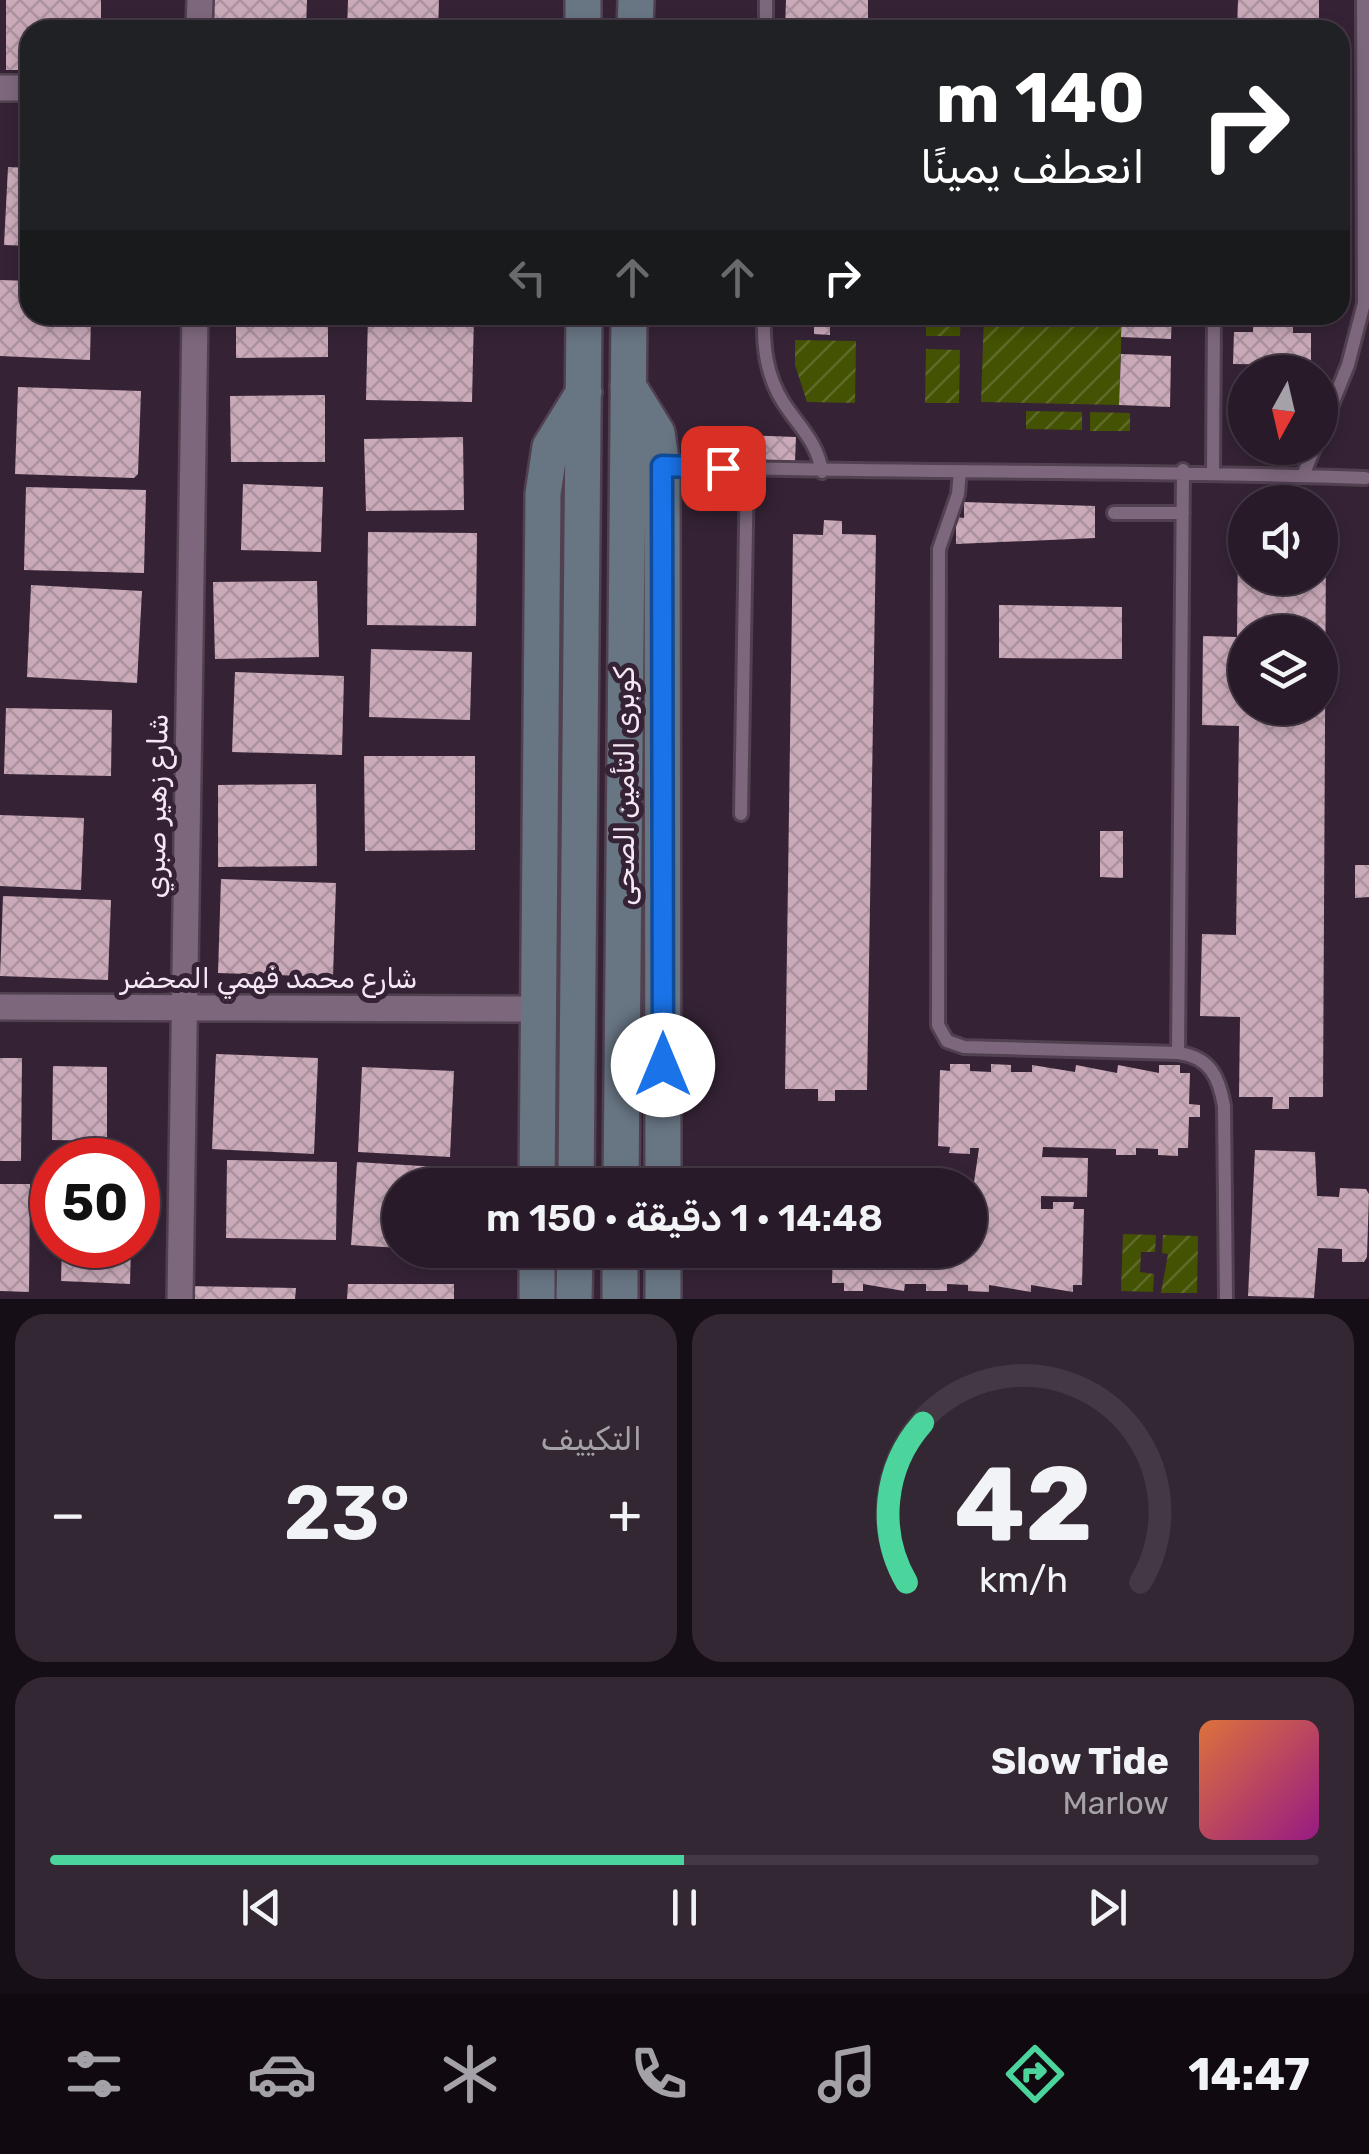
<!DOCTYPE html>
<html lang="ar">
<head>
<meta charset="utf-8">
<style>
	:root { --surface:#281a28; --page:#342734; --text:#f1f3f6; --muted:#a5a1a8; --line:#443845; --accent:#4bd49b }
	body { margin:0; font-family:Rubik,Vazirmatn,sans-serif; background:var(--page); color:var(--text); direction:rtl; height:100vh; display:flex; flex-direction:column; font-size:38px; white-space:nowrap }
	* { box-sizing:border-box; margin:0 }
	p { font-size:32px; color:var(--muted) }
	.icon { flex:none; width:55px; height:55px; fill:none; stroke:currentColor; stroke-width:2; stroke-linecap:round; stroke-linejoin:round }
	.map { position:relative; height:1299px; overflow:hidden; direction:ltr }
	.side { display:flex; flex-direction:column; gap:15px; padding:15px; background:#160e16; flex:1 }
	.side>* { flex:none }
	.hud { position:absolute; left:20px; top:20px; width:1330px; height:305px; border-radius:30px; box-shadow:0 5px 15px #0003,0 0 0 2px var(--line); direction:rtl; background:#202124; color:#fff; overflow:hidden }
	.needle { width:65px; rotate:188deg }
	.buttons { position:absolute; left:1228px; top:355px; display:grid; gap:20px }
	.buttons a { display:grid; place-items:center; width:110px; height:110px; border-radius:50%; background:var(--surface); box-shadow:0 5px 15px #0003,0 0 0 2px var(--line); font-size:50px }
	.speed { position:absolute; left:30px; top:1138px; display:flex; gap:20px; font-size:50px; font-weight:700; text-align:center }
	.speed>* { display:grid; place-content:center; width:130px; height:130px; border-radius:50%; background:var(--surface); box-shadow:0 5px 15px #0003,0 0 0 2px var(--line); line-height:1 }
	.speed .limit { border:15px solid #d22; background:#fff; color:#111 }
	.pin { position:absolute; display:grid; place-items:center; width:85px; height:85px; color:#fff; margin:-42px; border-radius:20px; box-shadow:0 5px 15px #0006 }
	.me { position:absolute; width:110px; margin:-55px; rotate:0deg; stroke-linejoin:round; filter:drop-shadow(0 0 8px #0008) }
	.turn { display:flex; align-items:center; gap:35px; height:210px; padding:0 40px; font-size:45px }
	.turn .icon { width:130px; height:130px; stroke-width:2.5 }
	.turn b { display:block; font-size:70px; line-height:85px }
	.lanes { display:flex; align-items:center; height:95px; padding:0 40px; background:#0003; justify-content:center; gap:50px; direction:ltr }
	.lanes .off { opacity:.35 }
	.big { font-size:75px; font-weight:600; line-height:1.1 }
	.side .tile { flex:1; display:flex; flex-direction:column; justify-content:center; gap:15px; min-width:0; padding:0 35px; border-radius:30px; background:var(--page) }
	.side .dial { align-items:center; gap:0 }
	.dial svg { height:260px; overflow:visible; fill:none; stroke:var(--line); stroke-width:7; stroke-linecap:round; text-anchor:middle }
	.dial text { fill:var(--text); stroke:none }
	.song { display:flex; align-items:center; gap:30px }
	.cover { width:120px; height:120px; border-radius:15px; background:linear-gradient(135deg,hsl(20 70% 55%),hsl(310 70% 35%)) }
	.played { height:10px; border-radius:5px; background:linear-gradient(90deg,var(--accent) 50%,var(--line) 50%) }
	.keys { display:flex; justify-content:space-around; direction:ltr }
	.heat { display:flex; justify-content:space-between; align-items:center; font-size:55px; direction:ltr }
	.side .tiles { flex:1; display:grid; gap:15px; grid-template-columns:1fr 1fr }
	.tile:last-child { grid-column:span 2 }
	.trip { position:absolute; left:382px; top:1168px; width:605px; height:100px; border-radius:50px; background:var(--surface); box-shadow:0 5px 15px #0003,0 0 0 2px var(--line); font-weight:600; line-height:100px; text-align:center; direction:rtl }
	.tab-bar { display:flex; height:160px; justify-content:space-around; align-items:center; background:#100a10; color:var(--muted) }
	.tab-bar .icon { width:70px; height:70px }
	.tab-bar .active { color:var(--accent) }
	.tab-bar b { font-size:45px; color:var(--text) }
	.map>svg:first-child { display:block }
</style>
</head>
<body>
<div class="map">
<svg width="1369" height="1299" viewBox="0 0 1369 1299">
	<defs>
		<pattern id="garden-furrows" width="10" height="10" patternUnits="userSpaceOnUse" patternTransform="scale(2.5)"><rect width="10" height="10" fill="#435203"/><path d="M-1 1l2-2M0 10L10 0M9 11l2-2" fill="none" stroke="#5f6b28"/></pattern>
		<pattern id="building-cross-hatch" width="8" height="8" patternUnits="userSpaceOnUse" patternTransform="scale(2.5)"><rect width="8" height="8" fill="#caaab9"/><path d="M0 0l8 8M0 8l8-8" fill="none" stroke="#aa919d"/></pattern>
	</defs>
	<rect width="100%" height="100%" fill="#352335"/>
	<path fill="url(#garden-furrows)" d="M926,315H961L960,336H926Z
		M984,315H1122L1119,405L981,402Z
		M795,340L856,341L855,403L807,402L795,365Z
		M926,349L960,350L959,403H925Z
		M1026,411L1082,412V430L1026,429Z
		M1090,412L1130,413V431H1090Z
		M1123,1234L1156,1235L1155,1252H1141L1140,1272L1154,1274L1153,1292L1121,1291Z
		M1163,1235L1198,1236L1197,1293H1161L1168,1254L1162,1253Z"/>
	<path fill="url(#building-cross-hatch)" fill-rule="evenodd" d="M6,0H101V30H30V70H6Z
		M204,0H307L306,30H203Z
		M348,0H439L438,30H347Z
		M786,0H868V30H785Z
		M1238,0H1319V30H1237Z
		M921,20L1182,24V30H921Z
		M8,167L30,168V246L4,245Z
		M0,280L30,281V315H91L90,360L0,356Z
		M236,315H328V357L236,358Z
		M368,315H474L472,402L366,400Z
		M780,315H862V323H830V335L814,334V323L780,322Z
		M1122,315H1172L1171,339L1121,337Z
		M1231,315H1314V326H1293V333H1311V365L1233,364L1234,332H1253V325H1231Z
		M1121,354L1171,356L1170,407L1119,405Z
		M18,387L141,391L138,474L134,478L15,474Z
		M325,395V462H231L230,396Z
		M746,435L796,437L795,461L745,459Z
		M463,437L464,510L366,511L364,439Z
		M698,448H714V462L698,461Z
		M243,484L323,487L321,552L241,550Z
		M698,485L713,486L712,499L698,498Z
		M26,487L146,490L144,573L24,570Z
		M964,502L1095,506V538L956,544V517L964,518Z
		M824,520L842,521V534L876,535L867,1090H835V1101H818V1089H785L793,534L823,535Z
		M368,532L477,533L476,626L367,625Z
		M1238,543H1245V578H1320V543H1326L1323,1097H1289V1109H1272L1273,1097H1239L1240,1017L1200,1016L1202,934L1236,935L1239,726L1202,725L1203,636L1237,637ZM1245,632H1320V708H1245Z
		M317,581L319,657L215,659L213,582Z
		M31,585L142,591L137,683L27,677Z
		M999,605L1122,607V659L999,658Z
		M371,649L472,652L470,720L369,717Z
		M235,672L344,676L342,755L232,752Z
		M6,708L112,710L111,776L4,774Z
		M364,756H475V850L365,851Z
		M316,784L317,866L218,867V785Z
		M0,815L84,818L81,890L0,886Z
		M1100,831H1123V878L1100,877Z
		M1355,865H1369V897L1355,898Z
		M221,879L336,883L333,977L218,973Z
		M3,896L111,900L108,980L0,976Z
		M216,1054L318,1058L314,1154L212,1149Z
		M0,1058H22L21,1161H0Z
		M950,1064H970V1071L991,1072V1064L1011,1065V1072H1032V1065L1075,1072L1076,1065L1117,1073L1118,1065L1159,1073V1065H1180V1073H1190L1189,1104L1200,1105V1117H1189L1188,1148H1178V1156L1158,1155V1149L1136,1148V1155H1116V1149L1043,1147L1042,1157L1088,1158L1087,1197L1041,1196V1209H1053V1202H1074L1073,1209H1084L1082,1285H1073V1292L1031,1285V1292L989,1285V1292L968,1291V1285L947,1284V1291H926V1284H905L904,1291L863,1284V1291H844V1283H832L833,1250H970V1208H978L979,1189H973L979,1148H970V1154L949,1153L950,1147L938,1146L940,1070L950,1071Z
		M53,1066L107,1067V1141L52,1140Z
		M362,1067L454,1071L450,1157L358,1152Z
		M1255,1150L1315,1152L1317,1196L1339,1197L1340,1188L1366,1189L1369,1194L1367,1257L1364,1262H1342V1249L1318,1248L1314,1298L1248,1296Z
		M227,1160L337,1162L336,1240L226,1238Z
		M357,1162L470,1169L469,1185H400V1248L351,1245Z
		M0,1184H30L29,1292L0,1291Z
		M62,1245H131L130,1284L61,1281Z
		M748,1250H771V1268L748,1267Z
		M348,1284H454V1299H347Z
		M185,1286L296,1288L295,1299H185Z"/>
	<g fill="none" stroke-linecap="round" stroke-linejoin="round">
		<g stroke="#514050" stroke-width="18">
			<path id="service" d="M766,30V0
				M764,315C763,346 766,375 783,402C799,427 817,441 822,472
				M1320,434L1348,365L1364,303L1363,0
				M663,466C897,474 1131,469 1365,478
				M960,471L958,494L939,549L938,1025L947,1041L964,1047L1178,1053C1210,1057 1219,1077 1224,1106L1226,1299
				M1213,472L1214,315
				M1303,476L1314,448
				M1114,513H1183
				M741,814L747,469
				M1178,1053L1183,470"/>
		</g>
		<g stroke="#514050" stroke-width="30">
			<path id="minor" d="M199,30L200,0
				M0,88H30
				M0,1007L537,1009
				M180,1299L195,315"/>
		</g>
		<g stroke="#514050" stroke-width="40">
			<path id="secondary" d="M583,30V0
				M635,30L636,0
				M628,386L657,433L662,466L663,1185
				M537,1185L543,494L550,447L584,392
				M576,1185L584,315
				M621,1185L629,315
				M663,1250V1299
				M537,1299V1250
				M574,1299L575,1250
				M620,1299V1250"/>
		</g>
		<use href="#service" stroke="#7d677c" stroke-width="12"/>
		<use href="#minor" stroke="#7d677c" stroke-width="25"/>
		<use href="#secondary" stroke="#687583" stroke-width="35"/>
	</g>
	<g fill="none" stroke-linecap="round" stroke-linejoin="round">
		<g stroke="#114b97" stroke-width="25">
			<path id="route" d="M663,1065L662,466L723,468"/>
		</g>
		<use href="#route" stroke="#1a73e8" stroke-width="18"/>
	</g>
	<g text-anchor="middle" stroke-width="10" stroke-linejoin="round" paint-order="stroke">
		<g font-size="28" fill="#f5e8f4" stroke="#352335">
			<text transform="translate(624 786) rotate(-90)" y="10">كوبرى التأمين الصحى</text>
			<text transform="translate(156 806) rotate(-89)" y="10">شارع زهير صبري</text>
			<text x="269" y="988">شارع محمد فهمي المحضر</text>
		</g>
	</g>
</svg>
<div class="buttons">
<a><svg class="needle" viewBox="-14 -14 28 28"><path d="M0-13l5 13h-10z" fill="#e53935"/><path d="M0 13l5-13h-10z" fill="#a5a1a8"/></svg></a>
<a><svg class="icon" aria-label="sound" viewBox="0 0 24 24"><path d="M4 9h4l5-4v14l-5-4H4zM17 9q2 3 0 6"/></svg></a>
<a><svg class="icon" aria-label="layers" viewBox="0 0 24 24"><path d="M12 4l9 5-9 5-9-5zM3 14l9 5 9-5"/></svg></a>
</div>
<div class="speed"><div class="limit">50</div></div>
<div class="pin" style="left:723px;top:468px;background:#d93025"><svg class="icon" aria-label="arrive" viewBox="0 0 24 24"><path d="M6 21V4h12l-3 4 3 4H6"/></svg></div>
<svg class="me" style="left:663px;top:1065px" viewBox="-20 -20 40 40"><circle r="19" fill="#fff"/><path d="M0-13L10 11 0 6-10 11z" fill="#1a73e8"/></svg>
<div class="trip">14:48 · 1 دقيقة · 150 m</div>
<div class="hud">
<div class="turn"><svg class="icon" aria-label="right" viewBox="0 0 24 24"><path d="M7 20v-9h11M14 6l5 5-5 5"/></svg><div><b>140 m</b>انعطف يمينًا</div></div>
<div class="lanes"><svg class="icon off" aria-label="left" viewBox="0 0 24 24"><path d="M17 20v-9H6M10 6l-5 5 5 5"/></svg><svg class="icon off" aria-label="ahead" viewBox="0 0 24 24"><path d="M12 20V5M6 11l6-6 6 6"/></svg><svg class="icon off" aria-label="ahead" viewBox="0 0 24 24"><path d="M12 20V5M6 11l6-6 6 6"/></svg><svg class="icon" aria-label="right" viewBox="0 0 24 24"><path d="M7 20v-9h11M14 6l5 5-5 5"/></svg></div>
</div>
</div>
<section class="side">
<div class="tiles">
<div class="tile dial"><svg viewBox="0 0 100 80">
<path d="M14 69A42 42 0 1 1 86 69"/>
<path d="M14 69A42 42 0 0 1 19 20" stroke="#4bd49b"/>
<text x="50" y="56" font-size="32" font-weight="700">42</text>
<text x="50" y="72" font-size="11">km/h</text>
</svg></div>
<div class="tile"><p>التكييف</p>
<div class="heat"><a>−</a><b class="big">23°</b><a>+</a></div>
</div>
<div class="tile">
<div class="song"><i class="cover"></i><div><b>Slow Tide</b><p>Marlow</p></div></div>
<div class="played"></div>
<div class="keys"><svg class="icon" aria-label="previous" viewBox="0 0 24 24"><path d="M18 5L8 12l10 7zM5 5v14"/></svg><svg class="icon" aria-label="pause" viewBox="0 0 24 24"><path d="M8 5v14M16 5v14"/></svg><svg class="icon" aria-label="next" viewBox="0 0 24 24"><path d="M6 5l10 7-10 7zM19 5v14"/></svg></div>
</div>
</div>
</section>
<nav class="tab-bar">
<b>14:47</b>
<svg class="icon active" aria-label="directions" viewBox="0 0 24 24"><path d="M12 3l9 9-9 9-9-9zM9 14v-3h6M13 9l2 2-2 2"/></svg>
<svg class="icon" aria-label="music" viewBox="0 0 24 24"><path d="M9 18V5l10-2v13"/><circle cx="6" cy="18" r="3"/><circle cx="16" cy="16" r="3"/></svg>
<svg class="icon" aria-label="phone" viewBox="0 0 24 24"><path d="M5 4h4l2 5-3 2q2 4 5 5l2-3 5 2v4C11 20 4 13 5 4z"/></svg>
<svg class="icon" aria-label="climate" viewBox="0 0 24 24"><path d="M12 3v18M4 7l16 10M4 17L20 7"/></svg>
<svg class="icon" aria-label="car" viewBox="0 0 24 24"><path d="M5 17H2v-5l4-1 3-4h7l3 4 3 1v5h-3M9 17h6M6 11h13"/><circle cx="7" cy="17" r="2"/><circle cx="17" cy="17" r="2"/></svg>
<svg class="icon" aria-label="filters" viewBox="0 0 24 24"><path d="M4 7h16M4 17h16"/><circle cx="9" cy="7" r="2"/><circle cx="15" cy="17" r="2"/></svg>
</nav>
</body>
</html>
